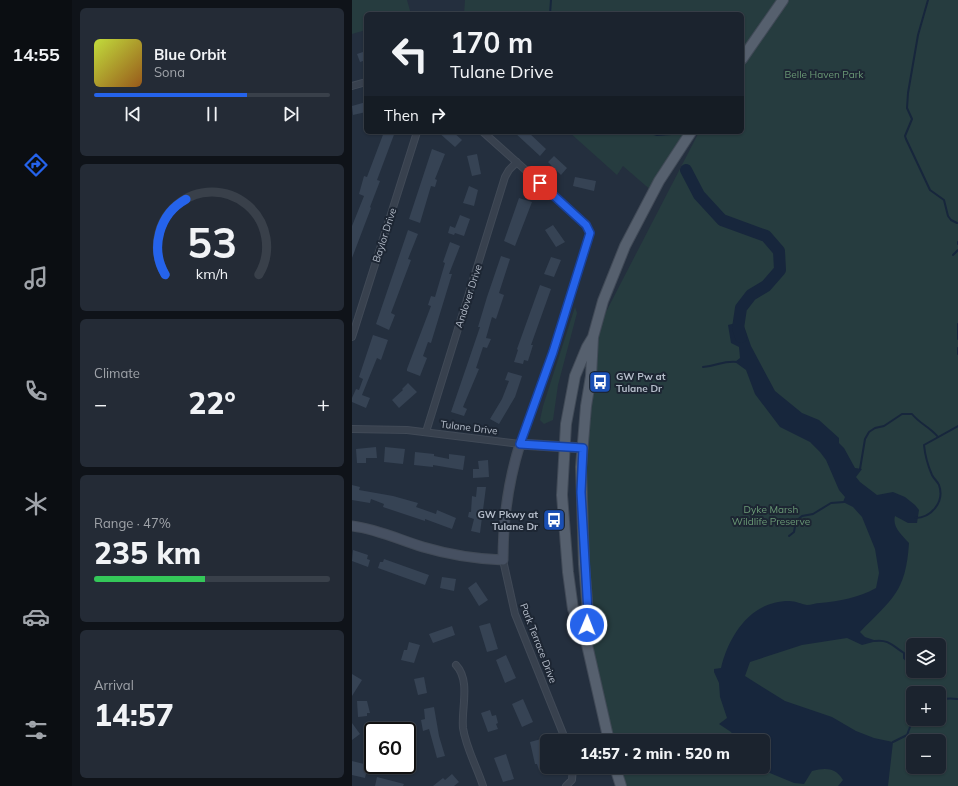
<!DOCTYPE html>
<html lang="en">
<head>
<meta charset="utf-8">
<style>
	:root { --surface:#1b232e; --page:#242b36; --text:#f1f3f6; --muted:#a0a4aa; --line:#39404a; --accent:#2563eb }
	body { margin:0; font-family:Mulish,sans-serif; background:var(--page); color:var(--text); height:100vh; display:flex; flex-direction:column; font-size:15px; white-space:nowrap }
	* { box-sizing:border-box; margin:0 }
	p { font-size:13px; color:var(--muted) }
	.icon { flex:none; width:22px; height:22px; fill:none; stroke:currentColor; stroke-width:2; stroke-linecap:round; stroke-linejoin:round }
	.map { position:relative; flex:1; overflow:hidden }
	.sheet { display:flex; flex-direction:column; gap:8px; padding:8px; background:#0f1319; width:280px }
	.sheet>* { flex:none }
	.hud { position:absolute; left:12px; top:12px; width:380px; height:122px; border-radius:6px; box-shadow:0 1px 3px #0004,0 0 0 1px var(--line); background:#1b232e; color:var(--text); overflow:hidden }
	.fabs { position:absolute; left:554px; top:638px; display:grid; gap:8px }
	.fabs a { display:grid; place-items:center; width:40px; height:40px; border-radius:6px; background:var(--surface); box-shadow:0 1px 3px #0004,0 0 0 1px var(--line); font-size:20px }
	.speed { position:absolute; left:12px; top:722px; display:flex; gap:8px; font-size:20px; font-weight:700; text-align:center }
	.speed>* { display:grid; place-content:center; width:52px; height:52px; border-radius:50%; background:var(--surface); box-shadow:0 1px 3px #0004,0 0 0 1px var(--line); line-height:1 }
	.speed .limit { border:2px solid #111; border-radius:6px; background:#fff; color:#111 }
	.pin { position:absolute; display:grid; place-items:center; width:34px; height:34px; color:#fff; margin:-17px; border-radius:8px; box-shadow:0 2px 6px #0006 }
	.me { position:absolute; width:44px; margin:-22px; rotate:1deg; stroke-linejoin:round; filter:drop-shadow(0 0 3px #0008) }
	.turn { display:flex; align-items:center; gap:14px; height:84px; padding:0 20px; font-size:18px }
	.turn .icon { width:52px; height:52px; stroke-width:2.5 }
	.turn b { display:block; font-size:28px; line-height:34px }
	.then { display:flex; align-items:center; height:38px; padding:0 20px; background:#0003; gap:8px; font-size:15px }
	.big { font-size:30px; font-weight:800; line-height:1.1 }
	.sheet .tile { flex:1; display:flex; flex-direction:column; justify-content:center; gap:6px; min-width:0; padding:0 14px; border-radius:6px; background:var(--page) }
	.sheet .dial { align-items:center; gap:0 }
	.dial svg { height:104px; overflow:visible; fill:none; stroke:var(--line); stroke-width:7; stroke-linecap:round; text-anchor:middle }
	.dial text { fill:var(--text); stroke:none }
	.song { display:flex; align-items:center; gap:12px }
	.cover { width:48px; height:48px; border-radius:6px; background:linear-gradient(135deg,hsl(70 70% 55%),hsl(30 70% 35%)) }
	.played { height:4px; border-radius:2px; background:linear-gradient(90deg,var(--accent) 65%,var(--line) 65%) }
	.keys { display:flex; justify-content:space-around; direction:ltr }
	.heat { display:flex; justify-content:space-between; align-items:center; font-size:22px; direction:ltr }
	.charge { height:6px; border-radius:3px; background:linear-gradient(90deg,#34c759 47%,var(--line) 0) }
	.trip { position:absolute; left:188px; top:734px; width:230px; height:40px; border-radius:6px; background:var(--surface); box-shadow:0 1px 3px #0004,0 0 0 1px var(--line); font-weight:800; line-height:40px; text-align:center }
	main { display:flex; flex:1; min-height:0 }
	.tabs { display:flex; flex-direction:column; width:72px; justify-content:space-around; align-items:center; background:#0b0e12; color:var(--muted) }
	.tabs .icon { width:28px; height:28px }
	.tabs .on { color:var(--accent) }
	.tabs b { font-size:18px; color:var(--text) }
	.map>svg:first-child { display:block }
</style>
</head>
<body>
<main>
<nav class="tabs">
<b>14:55</b>
<svg class="icon on" aria-label="directions" viewBox="0 0 24 24"><path d="M12 3l9 9-9 9-9-9zM9 14v-3h6M13 9l2 2-2 2"/></svg>
<svg class="icon" aria-label="music" viewBox="0 0 24 24"><path d="M9 18V5l10-2v13"/><circle cx="6" cy="18" r="3"/><circle cx="16" cy="16" r="3"/></svg>
<svg class="icon" aria-label="phone" viewBox="0 0 24 24"><path d="M5 4h4l2 5-3 2q2 4 5 5l2-3 5 2v4C11 20 4 13 5 4z"/></svg>
<svg class="icon" aria-label="climate" viewBox="0 0 24 24"><path d="M12 3v18M4 7l16 10M4 17L20 7"/></svg>
<svg class="icon" aria-label="car" viewBox="0 0 24 24"><path d="M5 17H2v-5l4-1 3-4h7l3 4 3 1v5h-3M9 17h6M6 11h13"/><circle cx="7" cy="17" r="2"/><circle cx="17" cy="17" r="2"/></svg>
<svg class="icon" aria-label="filters" viewBox="0 0 24 24"><path d="M4 7h16M4 17h16"/><circle cx="9" cy="7" r="2"/><circle cx="15" cy="17" r="2"/></svg>
</nav>
<section class="sheet">
<div class="tile">
<div class="song"><i class="cover"></i><div><b>Blue Orbit</b><p>Sona</p></div></div>
<div class="played"></div>
<div class="keys"><svg class="icon" aria-label="previous" viewBox="0 0 24 24"><path d="M18 5L8 12l10 7zM5 5v14"/></svg><svg class="icon" aria-label="pause" viewBox="0 0 24 24"><path d="M8 5v14M16 5v14"/></svg><svg class="icon" aria-label="next" viewBox="0 0 24 24"><path d="M6 5l10 7-10 7zM19 5v14"/></svg></div>
</div>
<div class="tile dial"><svg viewBox="0 0 100 80">
<path d="M14 69A42 42 0 1 1 86 69"/>
<path d="M14 69A42 42 0 0 1 30 11" stroke="#2563eb"/>
<text x="50" y="56" font-size="32" font-weight="700">53</text>
<text x="50" y="72" font-size="11">km/h</text>
</svg></div>
<div class="tile"><p>Climate</p>
<div class="heat"><a>−</a><b class="big">22°</b><a>+</a></div>
</div>
<div class="tile"><p>Range · 47%</p><b class="big">235 km</b><div class="charge"></div></div>
<div class="tile"><p>Arrival</p><b class="big">14:57</b></div>
</section>
<div class="map">
<svg width="606" height="786" viewBox="0 0 606 786">
	<rect width="100%" height="100%" fill="#242f3e"/>
	<path fill="#263c3f" fill-rule="evenodd" d="M0,0H55L59,14H14V30L0,34Z
		M113,0H606V786H273L268,767H411V741H261L233,636L230,531L241,337L347,132H390V14H112ZM561,645H587V671H561ZM561,693H587V719H561ZM561,741H587V767H561Z
		M217,132H341L301,192L271,166L265,175Z
		M223,307L225,313L206,385L201,420L192,424L188,420L191,406Z"/>
	<path fill="#17263c" d="M392,321V326L399,346L423,391L450,413L467,420L487,438V443L492,448L503,468L510,469L504,477L508,482L525,495L541,492L553,497L563,505L567,510L565,523H556L543,516C540,527 550,535 557,543C554,592 540,599 508,632L513,637L525,641L510,645L495,638L450,645L398,662L393,676L433,701L480,717L504,731L522,738L541,742L536,786H486L491,780C483,767 473,768 460,771L452,784L442,783L403,767H411V741H385L379,732L367,724L375,718L368,697L367,683L362,672V669L369,668C377,635 399,601 437,601C444,601 449,604 455,605C459,605 464,603 468,603C488,601 506,598 524,588L527,573L523,549L510,517L501,507L491,502L493,497L487,490L474,460L468,452L458,442L428,427L403,394L394,370L383,362L388,358L387,347L379,343L376,325Z"/>
	<g fill="none" stroke-linecap="round" stroke-linejoin="round">
		<path stroke="#17263c" stroke-width="2" d="M576,0L566,35L556,93L555,108L560,119L553,136L554,139L578,190L592,200L596,216L599,220L605,223
			M198,14L199,0
			M296,132L305,135L319,134
			M606,242V244
			M601,255L606,250
			M606,324V339
			M606,348V354
			M351,367C366,366 371,360 386,362
			M508,469L513,439L517,432L523,428L532,426L550,414H560C568,424 578,427 586,437
			M563,518C579,518 593,502 587,485C586,482 582,479 580,475C576,466 573,455 572,445L606,426
			M437,536L442,532L444,521L450,516L461,514L479,503L492,502
			M523,641C536,639 541,646 552,653V658L561,666
			M587,706C591,697 597,698 606,699
			M541,742L555,735L561,719"/>
		<path stroke="#17263c" stroke-width="12" d="M334,170L347,195L370,220L414,236L427,251L428,270L414,286L399,295L389,308L386,328L389,337"/>
	</g>
	<path fill="#364354" d="M14,51V60L8,62L5,54Z
		M14,102V112L1,115L0,106Z
		M32,132H43L25,180L28,181L18,207L19,208L0,258V226L12,196L7,194L12,176L15,177Z
		M86,132H101L110,140L103,147Z
		M162,132H176L194,149L188,156Z
		M80,149L93,154L83,179L85,180L83,187L79,186L68,223L57,219Z
		M125,154L129,174L120,176L115,156Z
		M202,156L215,168L209,175L196,162Z
		M223,177L244,181L242,191L221,186Z
		M117,186L126,190L122,206L111,203Z
		M167,198L180,202L163,246L152,241Z
		M108,215L118,219L112,236L103,233L102,235L96,233L98,226L103,228Z
		M201,225L213,242L204,247L193,230Z
		M56,230L66,234L56,259L59,260L39,313L43,315L37,330L24,324Z
		M98,242L108,246L97,274H100L79,343L76,342L71,356L75,358L68,376L55,371V369L79,306L76,305L79,296L83,297L93,263L91,262Z
		M149,256L158,259L147,293L152,295L144,319L140,317L134,338L139,339L135,348L131,347L124,368L127,369L111,407L115,409L112,416L99,412L128,327H126L135,297Z
		M199,257L209,260L202,277L192,274Z
		M188,285L199,289L179,345H181L176,361L172,360L171,364L162,362L166,350L165,349Z
		M21,335L36,340L29,360L25,358L10,395L18,398L14,408L0,402V398L4,389L7,390L11,379L7,377Z
		M156,372L170,376L163,397L147,424L138,419L150,399L157,381L153,380Z
		M56,383L65,392L47,408L40,400L51,390L50,389Z
		M24,447L25,458H14V463H5L4,449Z
		M33,447L53,449L51,464L32,462Z
		M63,452L82,454V456L97,459V454L113,456L111,470L81,465V467L62,465Z
		M136,460L137,477L121,478V469H127L126,461Z
		M0,485L8,487L7,490L41,496L66,503L64,507L84,514L85,510L104,518L100,529L73,519V521L31,507L32,504L19,499L18,503L0,500Z
		M125,487H134L128,533L119,531L122,519L116,517L117,512H119L120,496L124,497Z
		M1,550L16,555L15,559L18,560L16,567L0,561Z
		M32,559L77,575L73,585L26,568L28,562H31Z
		M90,577L104,579L102,591L88,588Z
		M124,582L136,600L127,606L116,588Z
		M138,623L146,649L135,652L127,626Z
		M100,626L103,635L81,643L77,634Z
		M57,642L68,645L62,663L49,660L52,650H55Z
		M154,655L164,678L153,683L144,660Z
		M0,674L10,680L0,696Z
		M72,677L75,693L66,695L62,679Z
		M171,699L181,722L170,727L160,704Z
		M5,701H15L18,713H15V716L6,717Z
		M82,707L87,736L93,756L85,758L77,729L71,731L69,720L73,719L72,709Z
		M138,710L140,716L144,715L146,723L144,724L146,729L136,732L129,713Z
		M0,723L8,734L0,740Z
		M189,739L196,768L187,770L185,764H183L178,742Z
		M154,754L162,779L151,782L142,758Z
		M0,761L16,765L13,778L0,775Z
		M100,774L107,782L102,786H81L91,778L93,780Z
		M25,777L52,784L51,786H23Z"/>
	<g fill="none" stroke-linecap="round" stroke-linejoin="round">
		<g stroke="#414a57" stroke-width="8">
			<path id="street" d="M0,86L14,82
				M0,337L65,132
				M0,429L55,430L168,444L201,353L238,233L235,225L131,132
				M74,432L153,177L157,170L165,162
				M151,560L163,614L214,741
				M104,665C119,681 109,709 111,728C114,748 125,767 131,786
				M214,786L220,780L221,767"/>
		</g>
		<g stroke="#414a57" stroke-width="11">
			<path id="secondary" d="M0,526C25,529 48,540 71,547C98,555 124,559 151,560C151,520 156,482 168,444L231,448"/>
		</g>
		<g stroke="#414a57" stroke-width="12">
			<path id="primary" d="M390,59L431,0
				M234,636L236,613L232,564L229,467L234,406L239,376L241,337
				M257,741L233,636L221,609L216,572L210,495L214,424L223,376L235,347L241,337L251,301L273,246L307,181L339,132
				M263,767L269,786"/>
		</g>
		<use href="#street" stroke="#38414e" stroke-width="6"/>
		<use href="#secondary" stroke="#465061" stroke-width="9"/>
		<use href="#primary" stroke="#56606e" stroke-width="10"/>
	</g>
	<g fill="none" stroke-linecap="round" stroke-linejoin="round">
		<g stroke="#184099" stroke-width="10">
			<path id="route" d="M188,183L234,225L238,233L201,352L168,444L231,448L229,492L236,613L235,625"/>
		</g>
		<use href="#route" stroke="#2563eb" stroke-width="7"/>
	</g>
	<defs>
		<g id="bus-square" transform="scale(1.15)"><rect x="-9" y="-9" width="18" height="18" rx="4" fill="#1a4fb4" stroke="#1d2633"/><path d="M-5-6H5V4H4V6H2V4H-2V6H-4V4H-5ZM-3.5-4V0h7V-4ZM-3.5 1.2v1.5H-2V1.2ZM2 1.2v1.5H3.5V1.2Z" fill="#fff"/></g>
	</defs>
	<g fill-rule="evenodd">
		<use href="#bus-square" x="248" y="382"/>
		<use href="#bus-square" x="202" y="520"/>
	</g>
	<g text-anchor="middle" stroke-width="4" stroke-linejoin="round" paint-order="stroke">
		<g font-size="10" fill="#6b9a76" stroke="#1d2633">
			<text x="472" y="78">Belle Haven Park</text>
			<text x="419" y="513">Dyke Marsh<tspan x="419" dy="12">Wildlife Preserve</tspan></text>
		</g>
		<g font-size="10" fill="#b4bcc9" stroke="#1d2633">
			<text transform="translate(32 235) rotate(-72)" y="4">Baylor Drive</text>
			<text transform="translate(116 296) rotate(-72)" y="4">Andover Drive</text>
			<text transform="translate(117 427) rotate(7)" y="4">Tulane Drive</text>
			<text transform="translate(187 643) rotate(69)" y="4">Park Terrace Drive</text>
		</g>
		<g font-size="10" font-weight="bold" fill="#b4bcc9" stroke="#1d2633" text-anchor="start">
			<text x="264" y="380">GW Pw at<tspan x="264" dy="12">Tulane Dr</tspan></text>
			<text x="186" y="518" text-anchor="end">GW Pkwy at<tspan x="186" dy="12">Tulane Dr</tspan></text>
		</g>
	</g>
</svg>
<div class="fabs">
<a><svg class="icon" aria-label="layers" viewBox="0 0 24 24"><path d="M12 4l9 5-9 5-9-5zM3 14l9 5 9-5"/></svg></a>
<a>+</a>
<a>−</a>
</div>
<div class="speed"><div class="limit">60</div></div>
<div class="pin" style="left:188px;top:183px;background:#d93025"><svg class="icon" aria-label="arrive" viewBox="0 0 24 24"><path d="M6 21V4h12l-3 4 3 4H6"/></svg></div>
<svg class="me" style="left:235px;top:625px" viewBox="-20 -20 40 40"><circle r="17" fill="#2563eb" stroke="#fff" stroke-width="3"/><path d="M0-11L8 9 0 5-8 9z" fill="#fff"/></svg>
<div class="trip">14:57 · 2 min · 520 m</div>
<div class="hud">
<div class="turn"><svg class="icon" aria-label="left" viewBox="0 0 24 24"><path d="M17 20v-9H6M10 6l-5 5 5 5"/></svg><div><b>170 m</b>Tulane Drive</div></div>
<div class="then">Then<svg class="icon" aria-label="right" viewBox="0 0 24 24"><path d="M7 20v-9h11M14 6l5 5-5 5"/></svg></div>
</div>
</div>
</main>
</body>
</html>
